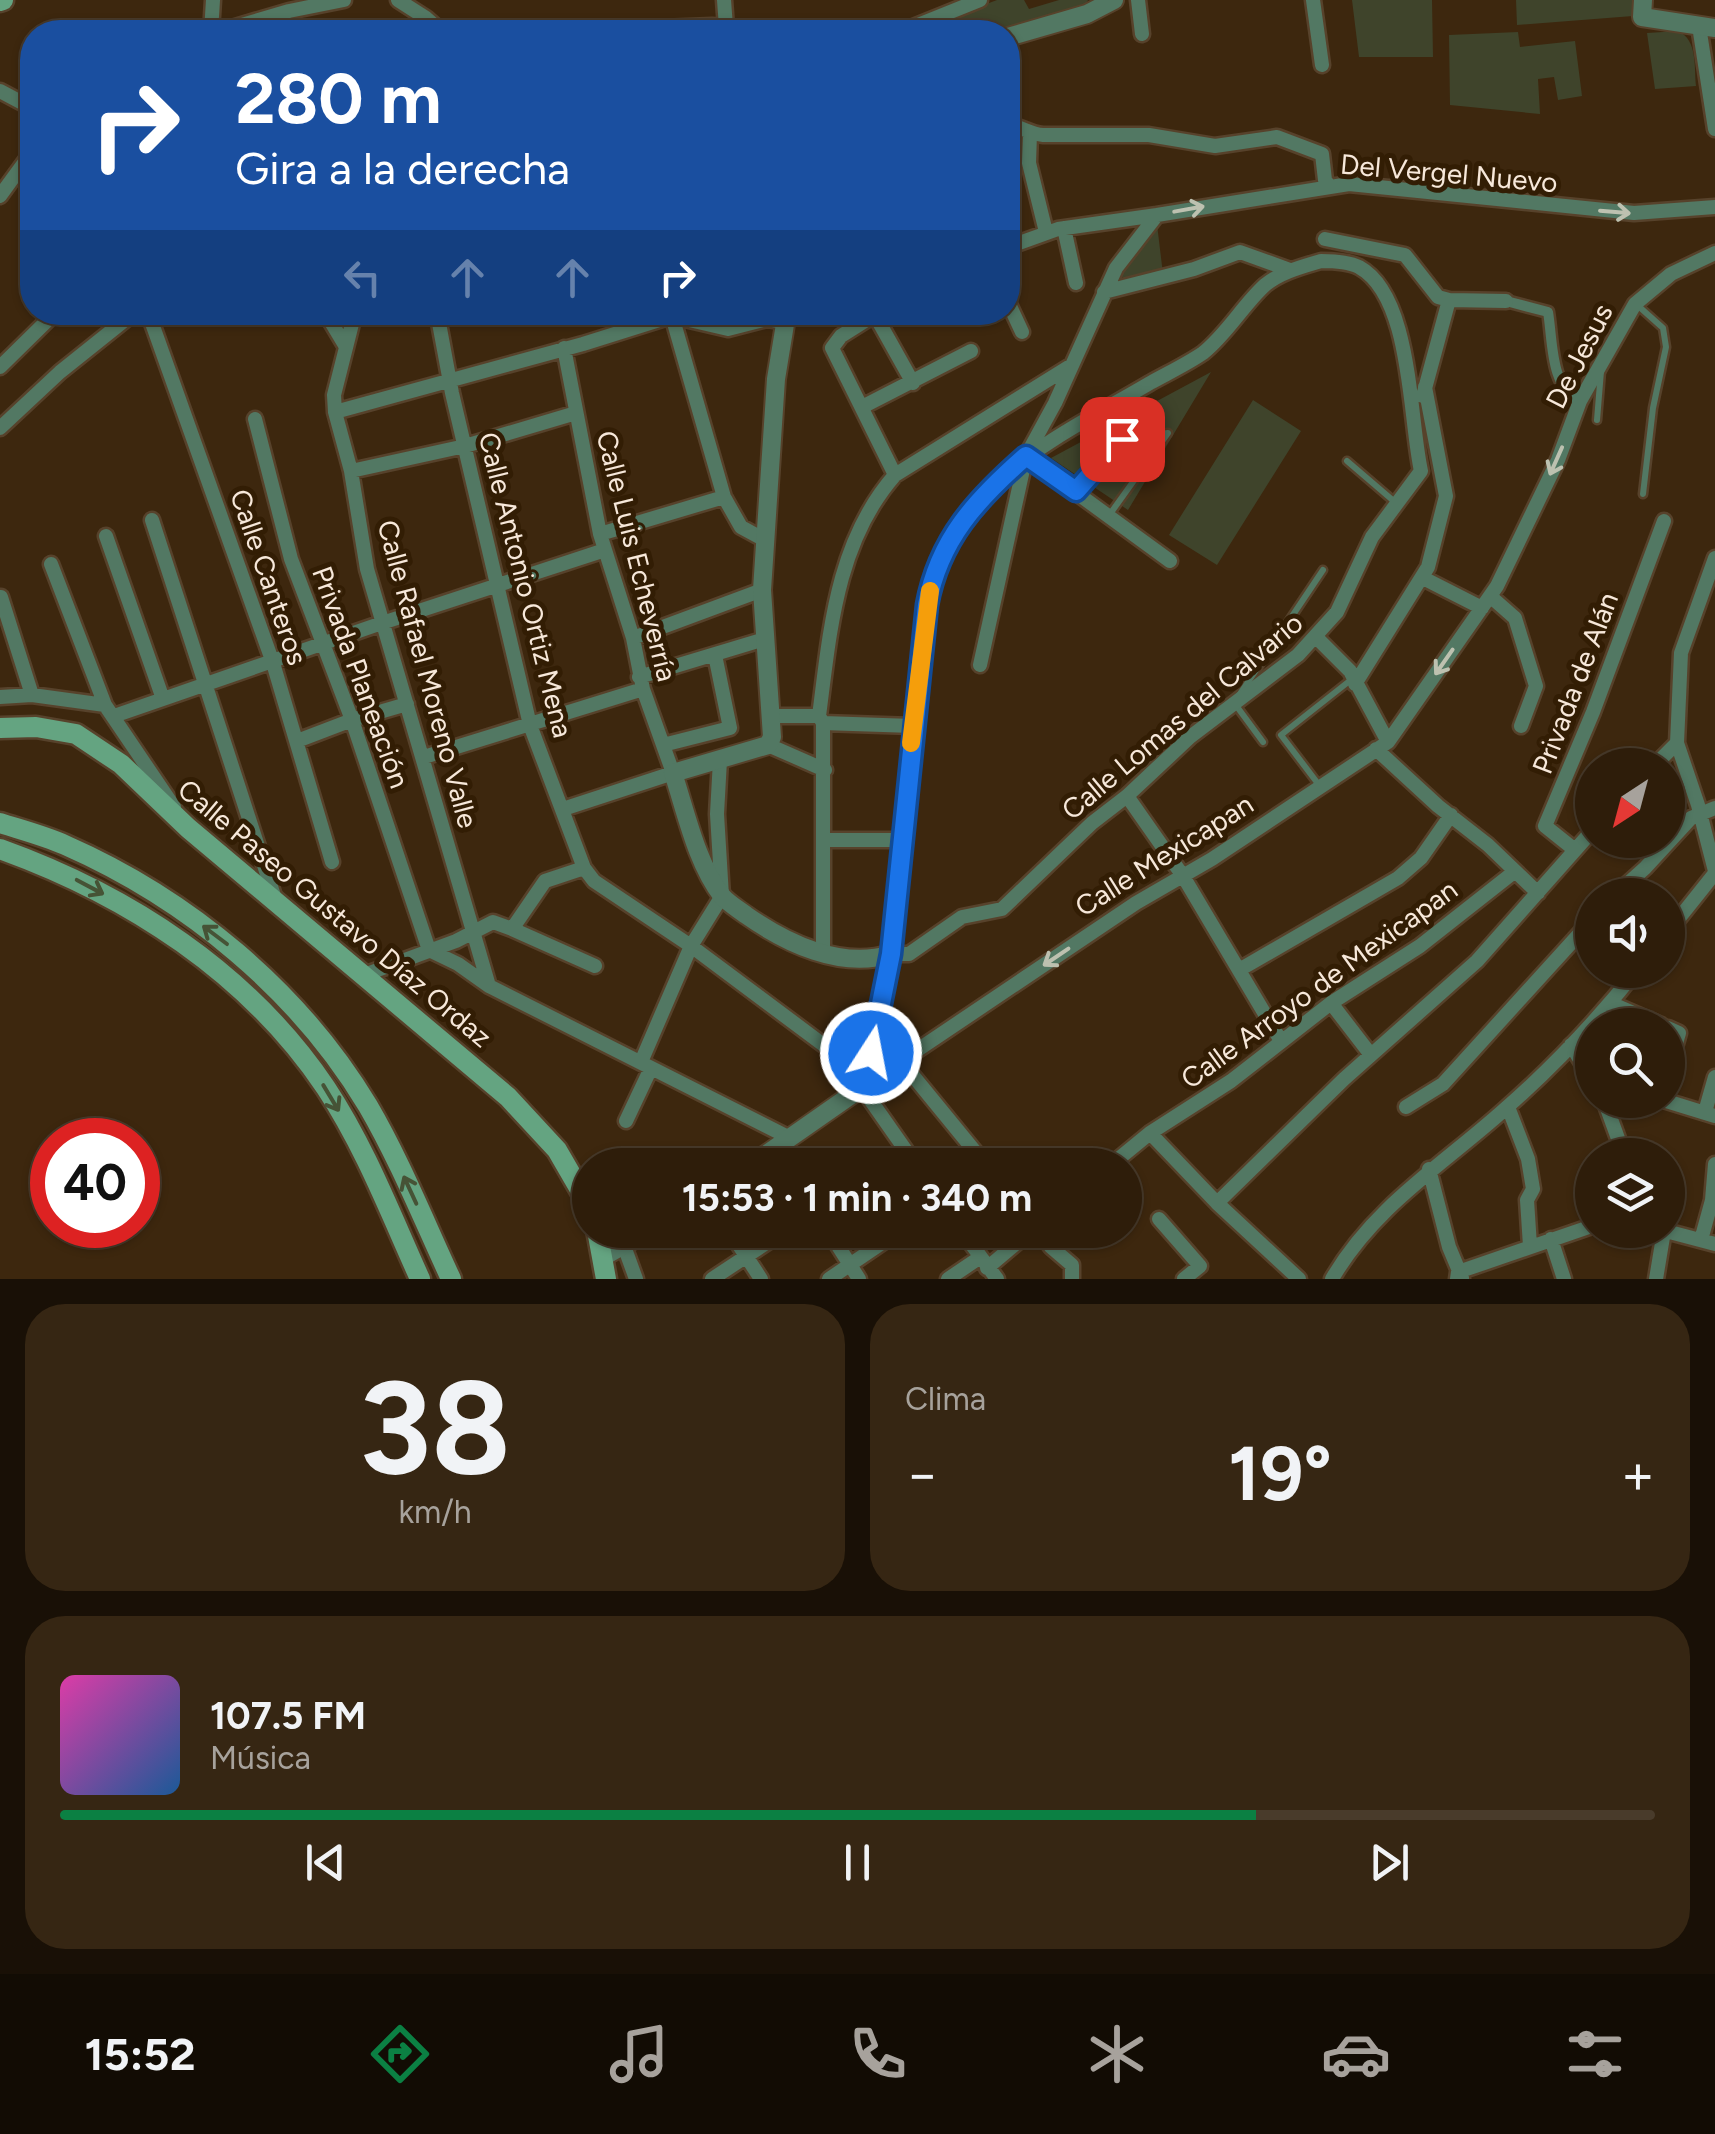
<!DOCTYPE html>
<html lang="es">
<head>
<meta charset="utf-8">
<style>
	:root { --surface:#2e1d0a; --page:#362613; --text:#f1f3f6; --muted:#a7a29c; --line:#493b2b; --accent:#0b8043 }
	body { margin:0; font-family:Figtree,sans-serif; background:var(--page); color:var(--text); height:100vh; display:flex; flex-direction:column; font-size:38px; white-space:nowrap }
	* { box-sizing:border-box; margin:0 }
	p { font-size:32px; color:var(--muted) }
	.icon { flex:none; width:55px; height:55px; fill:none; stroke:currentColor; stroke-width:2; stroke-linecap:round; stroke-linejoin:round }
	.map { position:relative; height:1279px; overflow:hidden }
	.sheet { display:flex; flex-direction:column; gap:25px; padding:25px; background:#191006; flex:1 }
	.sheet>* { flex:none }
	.guide { position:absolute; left:20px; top:20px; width:1000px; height:305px; border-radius:40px; box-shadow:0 2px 8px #0004,0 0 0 2px var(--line); background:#1a4fa0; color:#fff; overflow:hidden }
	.needle { width:65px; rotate:216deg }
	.tools { position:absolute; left:1575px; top:748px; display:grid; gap:20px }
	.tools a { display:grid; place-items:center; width:110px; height:110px; border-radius:50%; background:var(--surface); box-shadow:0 2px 8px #0004,0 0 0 2px var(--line); font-size:50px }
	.speed { position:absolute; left:30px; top:1118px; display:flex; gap:20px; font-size:50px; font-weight:700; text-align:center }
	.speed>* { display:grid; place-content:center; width:130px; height:130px; border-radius:50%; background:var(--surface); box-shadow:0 2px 8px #0004,0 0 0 2px var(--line); line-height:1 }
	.speed .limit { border:15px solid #d22; background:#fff; color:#111 }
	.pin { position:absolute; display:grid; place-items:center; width:85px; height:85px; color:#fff; margin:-42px; border-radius:20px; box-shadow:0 5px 15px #0006 }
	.me { position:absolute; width:110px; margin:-55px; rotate:11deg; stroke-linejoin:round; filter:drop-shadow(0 0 8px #0008) }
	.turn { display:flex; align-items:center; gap:35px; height:210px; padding:0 50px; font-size:45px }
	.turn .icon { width:130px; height:130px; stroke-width:2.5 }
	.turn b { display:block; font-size:70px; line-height:85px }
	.lanes { display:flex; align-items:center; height:95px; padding:0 50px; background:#0003; justify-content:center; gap:50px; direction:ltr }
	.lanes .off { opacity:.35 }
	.big { font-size:75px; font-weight:700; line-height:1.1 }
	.sheet .tile { flex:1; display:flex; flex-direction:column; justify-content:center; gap:15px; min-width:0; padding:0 35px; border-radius:40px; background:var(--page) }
	.sheet .dial { align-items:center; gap:0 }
	.dial b { font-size:130px; line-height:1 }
	.song { display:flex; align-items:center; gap:30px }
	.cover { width:120px; height:120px; border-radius:15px; background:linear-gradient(135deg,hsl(320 70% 55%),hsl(210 70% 35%)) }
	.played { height:10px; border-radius:5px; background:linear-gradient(90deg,var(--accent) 75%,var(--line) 75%) }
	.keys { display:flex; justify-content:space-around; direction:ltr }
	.heat { display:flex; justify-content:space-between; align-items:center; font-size:55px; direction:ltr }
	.sheet .tiles { flex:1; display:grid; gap:25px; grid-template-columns:1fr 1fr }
	.tile:last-child { grid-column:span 2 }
	.trip { position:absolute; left:572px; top:1148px; width:570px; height:100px; border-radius:50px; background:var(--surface); box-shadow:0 2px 8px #0004,0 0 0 2px var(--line); font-weight:700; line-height:100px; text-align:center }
	.tabs { display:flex; height:160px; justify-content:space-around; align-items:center; background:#120c04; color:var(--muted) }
	.tabs .icon { width:70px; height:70px }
	.tabs .active { color:var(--accent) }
	.tabs b { font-size:45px; color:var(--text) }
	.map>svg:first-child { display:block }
</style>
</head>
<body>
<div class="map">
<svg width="1715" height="1279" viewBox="0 0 1715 1279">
	<rect width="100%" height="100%" fill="#3d270e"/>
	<path fill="#3f442b" d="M997,0H1024L1029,9L1059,0H1088L1083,9L990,32H912Z
		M1352,0H1432L1433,57H1359Z
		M1516,0H1633V16L1517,25Z
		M1678,31C1698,40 1694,67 1696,86L1655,89L1647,33Z
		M1518,32L1520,47L1575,41L1582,96L1558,100L1554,77L1538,79L1540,114L1450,105L1449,35Z
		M1156,216L1163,274L1131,283L1118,274Z
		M1211,372L1128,510L1051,458Z
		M1253,400L1301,431L1217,565L1169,535Z"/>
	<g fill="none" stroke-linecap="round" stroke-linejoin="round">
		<g stroke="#57422b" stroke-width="11">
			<path id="service" d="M1636,304L1663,328L1666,347L1653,408L1643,494
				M1597,420L1601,371
				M1347,461L1396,503
				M1075,491L1122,439L1168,433L1110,514
				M1240,694L1323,570
				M1235,704L1263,742
				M1319,785L1281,735L1352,679"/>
		</g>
		<g stroke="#57422b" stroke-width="15">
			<path id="pedestrian" d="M1506,301L1548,312C1553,341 1550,388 1580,401"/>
		</g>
		<g stroke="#57422b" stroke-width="19">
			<path id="minor" d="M398,0L426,18L442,32
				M724,0L726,27
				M1138,0L1142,34
				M1313,0L1322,65
				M1699,26L1715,129
				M211,32L213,0
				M218,32L289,11L344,0
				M560,32L712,26L770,32
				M883,32L908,29L980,0
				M0,91L32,108
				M1008,125C1021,126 1029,134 1043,135H1149L1215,146L1277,137L1322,154L1325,180L1330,187
				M1030,134L1029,163L1046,232
				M0,196L32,152
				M1064,228L1076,283
				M1325,239L1405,255L1438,297L1449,300L1506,301
				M1008,247L1058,229L1157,215
				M1321,261C1331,261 1349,262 1359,267C1412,296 1409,417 1421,471L1372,537L1337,612L1298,655L1190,737L1127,796L1092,823L1002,909L962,917L909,954H891L927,605C948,485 1055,439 1150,383C1168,373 1187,364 1203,353C1227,334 1243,305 1265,285C1281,272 1301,267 1321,261Z
				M1104,292L1194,269L1240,252L1290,270
				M1008,302L1022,332
				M148,312L273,663L332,862
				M325,312L346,347
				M355,312L334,395L335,412L351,471L367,569L489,986
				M433,312L439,323L452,393L530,725L584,868L594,881L691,946L841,1058L916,1165
				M879,312L841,336L832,348L895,475
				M875,315L913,383
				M672,316L724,497L741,527L765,540
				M672,316L728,329L767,319L784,322
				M0,367L56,312
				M1423,396L1449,300
				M862,407L971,351
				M335,412L583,344L672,316
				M255,419L291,559L352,720L429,950L458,964L489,986L790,1138
				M0,428L60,372L135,312
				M1026,456L1170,561
				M351,471L465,446L576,413
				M152,520L276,902
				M600,534L724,497
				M106,536L163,699
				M1715,558L1681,653L1677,743L1698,805L1715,871
				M51,564L105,705
				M1423,578L1482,608
				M1490,596L1515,618L1536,686L1521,726
				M1,597L32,695
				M1316,637L1350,671L1388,742
				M633,638L762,590
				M980,665L1026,456L1055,403L1116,268L1157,215L1349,184L1634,213L1715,207
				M639,677L765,639
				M1355,684L1428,567L1446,496L1425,387
				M0,697L32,695L105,705L174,807
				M114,716L382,623L605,550
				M771,716H819L823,723L913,726
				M819,716C830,632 836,542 895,475L1072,365
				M297,741L352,720L407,704
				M663,745L730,728L715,655
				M768,745L825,770
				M1376,749L1438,806L1488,845L1538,893
				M424,757L643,689
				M1655,765L1677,743
				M1127,796L1183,876L1281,1041
				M563,809L673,773L643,689L633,638L600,534L564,348
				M823,840H902
				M1575,850L1545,826L1593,712L1664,521
				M1615,895L1645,868L1691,818L1715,808
				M512,929L595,966
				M1668,932L1715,873
				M823,953V723
				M1239,970L1398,878L1421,858L1451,815
				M364,975L456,941L493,922L512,929L545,881L584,868
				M1331,1003L1371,1055
				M1610,1003L1661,1025
				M1668,1028L1679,1033L1668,1071
				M1571,1045L1592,1079
				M901,1061L986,1165
				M641,1062L691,946L722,896L717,814L720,760
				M864,1086L1136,903L1212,859L1388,742L1497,586L1558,460L1580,401L1635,304L1671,274L1715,253
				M1604,1100L1624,1155
				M1663,1100L1715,1116
				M1406,1107L1443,1084L1592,920
				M1508,1107L1528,1159L1533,1189L1527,1200L1530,1246
				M1705,1112L1715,1077
				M626,1121L651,1068
				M1150,1133L1217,1203L1299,1279
				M772,1151L782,1165
				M883,1165L905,1150
				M1111,1165L1150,1133L1231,1081L1331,1003L1420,946L1514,872
				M1429,1169L1449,1247L1462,1278
				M1217,1203L1344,1079L1477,961L1592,831
				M1159,1219L1200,1266L1184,1279
				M729,1230L761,1279
				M828,1230L859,1279
				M961,1230L997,1279
				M1038,1230L1051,1247L1072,1265V1279
				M1662,1230L1715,1244
				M1551,1239L1564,1279
				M1701,1240L1712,1200L1715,1164
				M624,1246L636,1279
				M987,1268L1032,1230
				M712,1279L786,1230
				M829,1279L901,1230
				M948,1279L979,1258
				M1332,1279C1374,1206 1444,1164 1505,1109C1553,1067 1598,1019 1637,970
				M1457,1279L1458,1272L1592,1226
				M1656,1279L1664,1231"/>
		</g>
		<g stroke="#57422b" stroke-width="22">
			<path id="tertiary" d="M1643,0L1642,17L1715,28
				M1008,37L1087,14L1114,0
				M751,1165L864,1086L891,954C841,970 786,943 746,915C738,909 728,903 722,896C696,862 686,812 673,773L768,745L772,737L762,590L776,379L787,312
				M603,1257L650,1230"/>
		</g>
		<g stroke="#57422b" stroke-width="25">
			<path id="secondary" d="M0,1L3,0
				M0,728L36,727L76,734L121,764L188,828L508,1097L557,1150L590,1207
				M0,823C22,830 45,836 65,845C188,899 299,991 368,1106C400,1161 424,1221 451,1279
				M0,849C128,895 249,973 326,1088C365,1147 391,1215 420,1279
				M597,1230L606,1279"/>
		</g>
		<use href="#service" stroke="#527863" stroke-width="6"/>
		<use href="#pedestrian" stroke="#527863" stroke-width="10"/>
		<use href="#minor" stroke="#527863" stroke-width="14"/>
		<use href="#tertiary" stroke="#527863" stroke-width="18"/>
		<use href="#secondary" stroke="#64a481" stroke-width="20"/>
	</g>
	<defs><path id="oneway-shaft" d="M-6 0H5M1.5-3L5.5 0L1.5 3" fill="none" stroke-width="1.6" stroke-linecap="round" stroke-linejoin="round" transform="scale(2.5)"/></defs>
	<g stroke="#bdc1b0">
		<use href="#oneway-shaft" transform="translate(1189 209) rotate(-10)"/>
		<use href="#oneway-shaft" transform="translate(1615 212) rotate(5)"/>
		<use href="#oneway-shaft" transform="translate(1556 461) rotate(114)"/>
		<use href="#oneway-shaft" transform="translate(1444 662) rotate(125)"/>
		<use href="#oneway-shaft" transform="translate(1056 957) rotate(146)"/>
	</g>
	<g stroke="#465336">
		<use href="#oneway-shaft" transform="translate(90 887) rotate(28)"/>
		<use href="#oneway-shaft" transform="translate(215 935) rotate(-143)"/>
		<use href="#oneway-shaft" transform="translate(331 1098) rotate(59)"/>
		<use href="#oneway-shaft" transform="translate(410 1190) rotate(-115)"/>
	</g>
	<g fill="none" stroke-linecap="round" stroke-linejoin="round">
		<g stroke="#114b97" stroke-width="25">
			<path id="route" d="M871,1053L891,954L927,605C939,539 977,499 1026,456L1076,491L1122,439"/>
		</g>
		<use href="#route" stroke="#1a73e8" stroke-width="18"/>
		<path stroke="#f59e0b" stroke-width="18" d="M911,743L930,591"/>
	</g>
	<g text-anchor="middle" stroke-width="10" stroke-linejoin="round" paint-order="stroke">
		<g font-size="28" fill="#f7e8da" stroke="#321d04">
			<text transform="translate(1449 173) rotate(5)" y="10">Del Vergel Nuevo</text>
			<text transform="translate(1579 356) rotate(-63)" y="10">De Jesus</text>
			<text transform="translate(637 556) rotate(76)" y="10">Calle Luis Echeverría</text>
			<text transform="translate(269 577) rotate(71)" y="10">Calle Canteros</text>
			<text transform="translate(526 585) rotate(76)" y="10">Calle Antonio Ortiz Mena</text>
			<text transform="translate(428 674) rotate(75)" y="10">Calle Rafael Moreno Valle</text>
			<text transform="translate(361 677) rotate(70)" y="10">Privada Planeación</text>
			<text transform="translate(1575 683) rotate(-69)" y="10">Privada de Alán</text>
			<text transform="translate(1182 716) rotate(-40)" y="10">Calle Lomas del Calvario</text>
			<text transform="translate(1164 855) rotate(-32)" y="10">Calle Mexicapan</text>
			<text transform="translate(335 913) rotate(40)" y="10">Calle Paseo Gustavo Díaz Ordaz</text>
			<text transform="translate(1319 984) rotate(-36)" y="10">Calle Arroyo de Mexicapan</text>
		</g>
	</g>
</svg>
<div class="tools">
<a><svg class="needle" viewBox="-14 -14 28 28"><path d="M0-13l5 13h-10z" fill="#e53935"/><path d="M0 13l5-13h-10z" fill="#a7a29c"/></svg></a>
<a><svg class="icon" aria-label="sound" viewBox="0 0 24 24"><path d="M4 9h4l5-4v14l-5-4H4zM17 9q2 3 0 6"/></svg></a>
<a><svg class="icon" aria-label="search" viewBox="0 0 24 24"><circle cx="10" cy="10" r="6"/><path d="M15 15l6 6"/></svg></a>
<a><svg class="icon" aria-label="layers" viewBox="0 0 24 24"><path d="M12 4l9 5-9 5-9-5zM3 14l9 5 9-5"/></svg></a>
</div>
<div class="speed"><div class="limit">40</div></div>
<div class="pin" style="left:1122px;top:439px;background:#d93025"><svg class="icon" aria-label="arrive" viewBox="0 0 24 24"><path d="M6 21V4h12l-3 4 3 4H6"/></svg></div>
<svg class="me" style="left:871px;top:1053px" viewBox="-20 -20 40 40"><circle r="17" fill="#1a73e8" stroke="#fff" stroke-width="3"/><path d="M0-11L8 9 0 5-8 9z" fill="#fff"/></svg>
<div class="trip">15:53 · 1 min · 340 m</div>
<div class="guide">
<div class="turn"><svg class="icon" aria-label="right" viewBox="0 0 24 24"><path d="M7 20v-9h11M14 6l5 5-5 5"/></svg><div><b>280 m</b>Gira a la derecha</div></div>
<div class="lanes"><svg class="icon off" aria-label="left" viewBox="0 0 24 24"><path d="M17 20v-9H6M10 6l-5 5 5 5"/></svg><svg class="icon off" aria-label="ahead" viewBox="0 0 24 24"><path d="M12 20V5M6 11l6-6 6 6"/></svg><svg class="icon off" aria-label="ahead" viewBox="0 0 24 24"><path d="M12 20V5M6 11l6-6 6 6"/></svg><svg class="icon" aria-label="right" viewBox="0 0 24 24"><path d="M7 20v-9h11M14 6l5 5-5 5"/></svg></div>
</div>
</div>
<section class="sheet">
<div class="tiles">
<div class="tile dial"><b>38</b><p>km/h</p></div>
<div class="tile"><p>Clima</p>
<div class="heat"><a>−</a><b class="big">19°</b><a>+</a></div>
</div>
<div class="tile">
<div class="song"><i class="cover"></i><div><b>107.5 FM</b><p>Música</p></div></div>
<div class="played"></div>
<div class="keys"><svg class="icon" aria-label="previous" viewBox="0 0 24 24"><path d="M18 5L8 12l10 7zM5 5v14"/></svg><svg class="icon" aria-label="pause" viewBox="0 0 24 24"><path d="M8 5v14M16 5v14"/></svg><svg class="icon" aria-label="next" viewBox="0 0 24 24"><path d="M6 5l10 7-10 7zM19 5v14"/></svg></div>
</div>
</div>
</section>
<nav class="tabs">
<b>15:52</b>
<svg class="icon active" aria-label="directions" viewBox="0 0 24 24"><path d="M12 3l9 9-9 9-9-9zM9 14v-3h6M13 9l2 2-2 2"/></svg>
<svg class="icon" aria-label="music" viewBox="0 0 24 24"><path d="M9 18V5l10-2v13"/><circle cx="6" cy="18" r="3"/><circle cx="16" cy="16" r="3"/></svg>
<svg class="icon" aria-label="phone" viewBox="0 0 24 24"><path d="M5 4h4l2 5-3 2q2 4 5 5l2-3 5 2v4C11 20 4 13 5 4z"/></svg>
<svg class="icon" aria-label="climate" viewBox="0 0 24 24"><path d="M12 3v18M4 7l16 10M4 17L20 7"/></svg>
<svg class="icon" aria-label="car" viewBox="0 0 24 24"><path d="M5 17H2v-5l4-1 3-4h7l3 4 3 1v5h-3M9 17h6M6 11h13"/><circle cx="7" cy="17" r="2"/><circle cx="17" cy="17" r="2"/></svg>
<svg class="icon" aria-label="filters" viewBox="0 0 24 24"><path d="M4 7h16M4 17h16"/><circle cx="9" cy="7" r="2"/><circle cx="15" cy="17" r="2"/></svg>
</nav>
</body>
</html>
